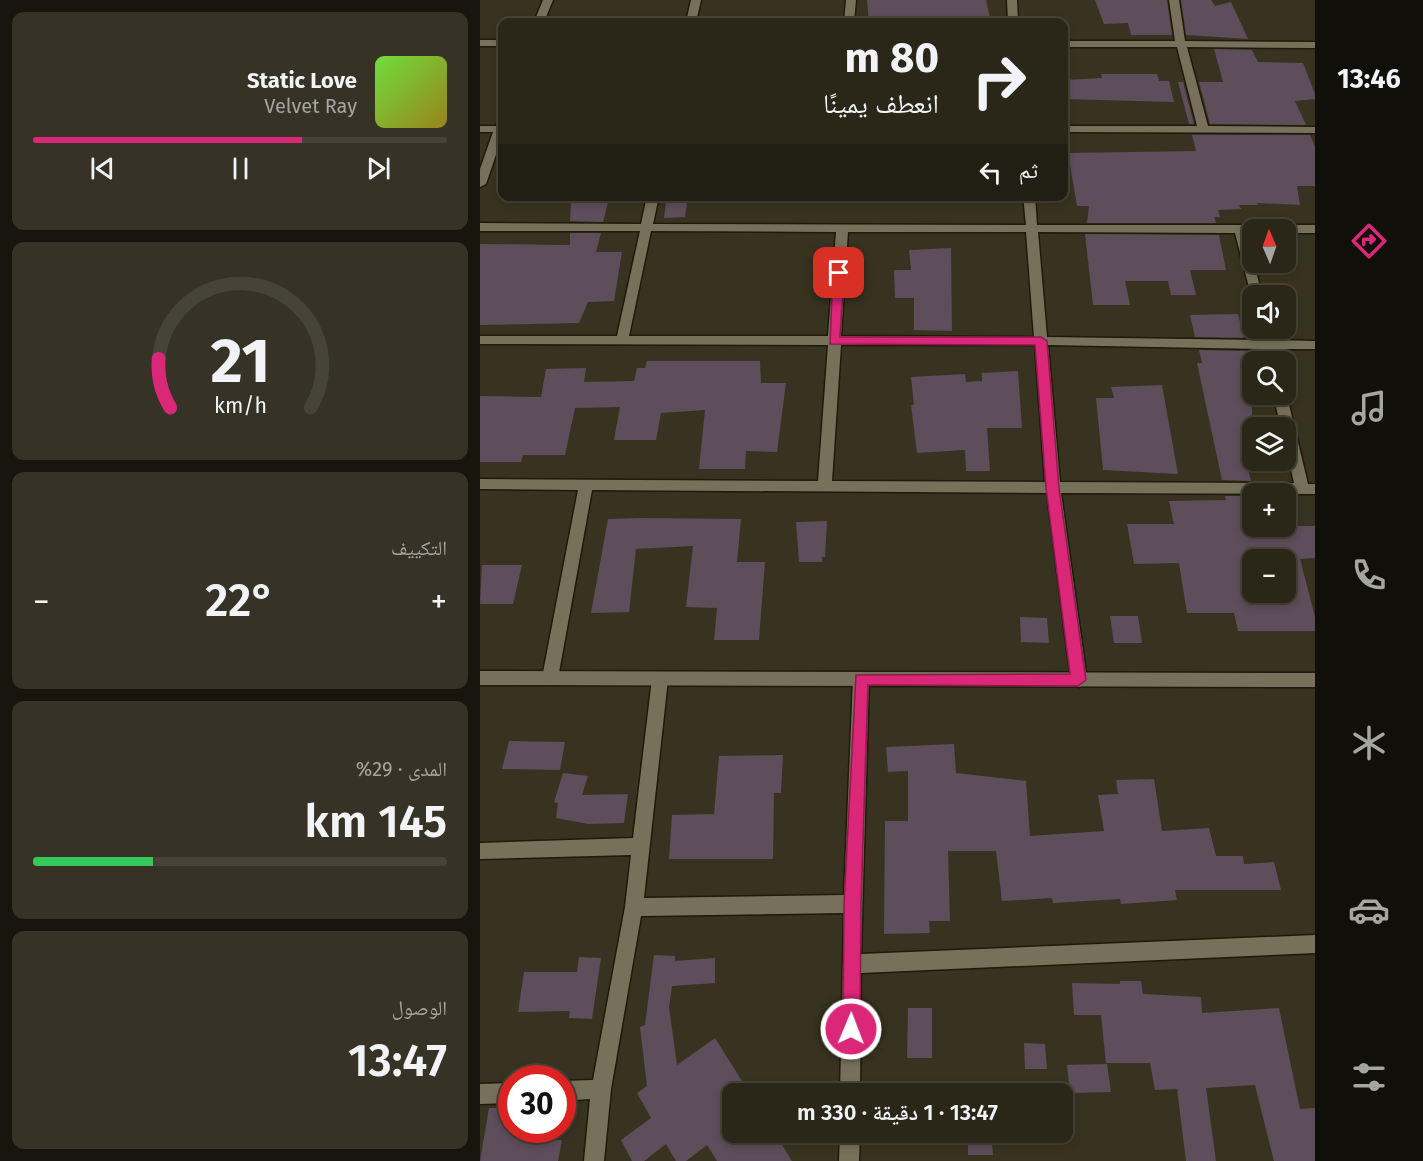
<!DOCTYPE html>
<html lang="ar">
<head>
<meta charset="utf-8">
<style>
	:root { --surface:#2a2618; --page:#363225; --text:#f1f3f6; --muted:#a5a5a2; --line:#464337; --accent:#db2777 }
	body { margin:0; font-family:"Fira Sans","Noto Naskh Arabic",sans-serif; background:var(--page); color:var(--text); direction:rtl; height:100vh; display:flex; flex-direction:column; font-size:22px; white-space:nowrap }
	* { box-sizing:border-box; margin:0 }
	p { font-size:20px; color:var(--muted) }
	.icon { flex:none; width:33px; height:33px; fill:none; stroke:currentColor; stroke-width:2; stroke-linecap:round; stroke-linejoin:round }
	.map { position:relative; flex:1; overflow:hidden; direction:ltr }
	.drawer { display:flex; flex-direction:column; gap:12px; padding:12px; background:#17150d; width:480px }
	.drawer>* { flex:none }
	.guide { position:absolute; left:18px; top:18px; width:570px; height:183px; border-radius:12px; box-shadow:0 3px 9px #0003,0 0 0 2px var(--line); direction:rtl; background:#2a2618; color:var(--text); overflow:hidden }
	.needle { width:39px; rotate:358deg }
	.controls { position:absolute; left:762px; top:219px; display:grid; gap:12px }
	.controls a { display:grid; place-items:center; width:54px; height:54px; border-radius:12px; background:var(--surface); box-shadow:0 3px 9px #0003,0 0 0 2px var(--line); font-size:30px }
	.speed { position:absolute; left:18px; top:1065px; display:flex; gap:12px; font-size:30px; font-weight:700; text-align:center }
	.speed>* { display:grid; place-content:center; width:78px; height:78px; border-radius:50%; background:var(--surface); box-shadow:0 3px 9px #0003,0 0 0 2px var(--line); line-height:1 }
	.speed .limit { border:9px solid #d22; background:#fff; color:#111 }
	.pin { position:absolute; display:grid; place-items:center; width:51px; height:51px; color:#fff; margin:-26px; border-radius:12px; box-shadow:0 3px 9px #0006 }
	.me { position:absolute; width:66px; margin:-33px; rotate:1deg; stroke-linejoin:round; filter:drop-shadow(0 0 4px #0008) }
	.turn { display:flex; align-items:center; gap:21px; height:126px; padding:0 30px; font-size:27px }
	.turn .icon { width:78px; height:78px; stroke-width:2.5 }
	.turn b { display:block; font-size:42px; line-height:51px }
	.then { display:flex; align-items:center; height:57px; padding:0 30px; background:#0003; gap:12px; font-size:22px }
	.big { font-size:45px; font-weight:600; line-height:1.1 }
	.drawer .widget { flex:1; display:flex; flex-direction:column; justify-content:center; gap:9px; min-width:0; padding:0 21px; border-radius:12px; background:var(--page) }
	.drawer .dial { align-items:center; gap:0 }
	.dial svg { height:156px; overflow:visible; fill:none; stroke:var(--line); stroke-width:7; stroke-linecap:round; text-anchor:middle }
	.dial text { fill:var(--text); stroke:none }
	.song { display:flex; align-items:center; gap:18px }
	.cover { width:72px; height:72px; border-radius:9px; background:linear-gradient(135deg,hsl(100 70% 55%),hsl(50 70% 35%)) }
	.played { height:6px; border-radius:3px; background:linear-gradient(90deg,var(--accent) 65%,var(--line) 65%) }
	.keys { display:flex; justify-content:space-around; direction:ltr }
	.heat { display:flex; justify-content:space-between; align-items:center; font-size:33px; direction:ltr }
	.charge { height:9px; border-radius:4px; background:linear-gradient(90deg,#34c759 29%,var(--line) 0) }
	.trip { position:absolute; left:242px; top:1083px; width:351px; height:60px; border-radius:12px; background:var(--surface); box-shadow:0 3px 9px #0003,0 0 0 2px var(--line); font-weight:600; line-height:60px; text-align:center; direction:rtl }
	main { display:flex; flex:1; min-height:0 }
	.tabs { display:flex; flex-direction:column; width:108px; justify-content:space-around; align-items:center; background:#110f0a; color:var(--muted) }
	.tabs .icon { width:42px; height:42px }
	.tabs .on { color:var(--accent) }
	.tabs b { font-size:27px; color:var(--text) }
	.map>svg:first-child { display:block }
</style>
</head>
<body>
<main>
<nav class="tabs">
<b>13:46</b>
<svg class="icon on" aria-label="directions" viewBox="0 0 24 24"><path d="M12 3l9 9-9 9-9-9zM9 14v-3h6M13 9l2 2-2 2"/></svg>
<svg class="icon" aria-label="music" viewBox="0 0 24 24"><path d="M9 18V5l10-2v13"/><circle cx="6" cy="18" r="3"/><circle cx="16" cy="16" r="3"/></svg>
<svg class="icon" aria-label="phone" viewBox="0 0 24 24"><path d="M5 4h4l2 5-3 2q2 4 5 5l2-3 5 2v4C11 20 4 13 5 4z"/></svg>
<svg class="icon" aria-label="climate" viewBox="0 0 24 24"><path d="M12 3v18M4 7l16 10M4 17L20 7"/></svg>
<svg class="icon" aria-label="car" viewBox="0 0 24 24"><path d="M5 17H2v-5l4-1 3-4h7l3 4 3 1v5h-3M9 17h6M6 11h13"/><circle cx="7" cy="17" r="2"/><circle cx="17" cy="17" r="2"/></svg>
<svg class="icon" aria-label="filters" viewBox="0 0 24 24"><path d="M4 7h16M4 17h16"/><circle cx="9" cy="7" r="2"/><circle cx="15" cy="17" r="2"/></svg>
</nav>
<div class="map">
<svg width="835" height="1161" viewBox="0 0 835 1161">
	<rect width="100%" height="100%" fill="#383320"/>
	<path fill="#5e4d5a" fill-rule="evenodd" d="M387,0H506L511,22H389Z
		M615,0H687L692,35H651L648,23L624,24Z
		M701,0H731L735,6L751,2L768,39L706,35Z
		M734,49L772,50L778,62L823,63L835,94V99L815,101L826,125L730,124L719,82H743Z
		M621,74H677L679,81H689L694,102L584,99V80L622,78Z
		M698,82H703L714,124H709Z
		M712,135H830L835,146V186H817L820,205L777,203L778,205H759L761,209L738,210L740,217H734L736,223H607L609,206H597L588,153L716,151Z
		M187,196H208L205,217L184,218Z
		M122,199L121,202H128L123,222L90,221L91,202Z
		M90,233H121L116,252H142L134,301L108,302L99,323L0,325V244L90,245Z
		M605,234L739,235L746,270H710L716,295H691L688,281H645L650,305H613Z
		M471,248L472,331L434,330V298H415L414,270H431L429,250Z
		M758,314L764,338L715,337L710,315Z
		M719,350L768,351L772,369V451H764L771,481L742,480L717,363H722Z
		M167,361H280L281,383H306L297,452L266,451L265,469H219L225,410L181,413L176,440H134L140,407L95,408L85,455H43L41,462H0V396L61,397L66,369L106,368L104,382L154,381L157,368H165Z
		M538,371L542,428H507L510,471H486L485,450L437,453L431,405H434L431,377L485,374L486,382L502,381V373Z
		M682,385L698,474L623,470L616,398H634L631,387Z
		M745,496H772V526H835V558L820,559L835,617V631H758L754,613H707L699,563L654,564L647,524H694L689,501L746,500ZM772,560H806V592H772Z
		M159,518L261,519L257,562H285L279,640H234L237,608L206,607L213,546L156,549L149,612L111,613L128,519Z
		M347,521L345,557H342V562H319L316,522Z
		M2,565H42L33,604H0Z
		M630,616H658L662,643H634Z
		M540,617L567,618L569,643L541,642Z
		M29,741L85,742L80,770L22,769Z
		M474,744L476,773L546,781L550,836L624,831L618,795L638,794L636,780L674,779L682,831L729,828L736,856H763L764,864L794,862L801,890H695L697,900L641,904L640,899L573,903L572,898L522,901L516,851H468L470,921H449L450,933L404,934L405,821H428V771L408,772L406,747Z
		M303,755L301,793H294L293,859H189L192,815L234,814L239,756Z
		M83,773L108,776L102,795L148,794L144,823L108,824L76,818L78,803L74,802Z
		M174,955L195,956V961L235,958V983L192,986L189,1007L197,1065L235,1038L270,1094H252V1132H294L312,1161H237L227,1145L206,1161H196L186,1144L164,1161H152L141,1140L171,1118L157,1093L167,1086L160,1027L165,1025Z
		M99,957L121,958L112,1019L89,1018L90,1011L38,1012L44,972H97Z
		M640,981H661L663,994L721,997L722,1013L799,1008L820,1109L835,1108V1161H794L775,1085L726,1088L736,1161H706L697,1089L675,1090L670,1063H626L621,1015H594L592,983L640,984Z
		M428,1008H452V1058H427Z
		M544,1043L565,1044L567,1069H545Z
		M627,1064L631,1092L590,1093L587,1065Z
		M9,1108H32V1130H60L58,1140H82L78,1161H0Z
		M488,1132H511L513,1155H488Z"/>
	<g fill="none" stroke-linecap="round" stroke-linejoin="round">
		<g stroke="#1f1a09" stroke-width="3">
			<path id="minor" d="M63,0H73L64,22H54Z
				M211,0H221L216,22H206Z
				M366,0H376L374,22H364Z
				M527,0H537L538,22H528Z
				M689,0H699L705,41L835,42V48L707,47L728,126L835,127V133L584,132V126H717L697,47H584V41H695Z
				M0,40H22V46H0Z
				M22,120V137L6,184L0,187V169L13,132H0V126H16L18,121Z
				M167,196H179L173,224L546,225L543,196H555L557,225H835V233H806V230H772V233H767L782,296H772V299L755,233L558,232L567,337L780,340L778,328H790L793,340L835,341V349H795L798,362H785L782,349L568,345L580,482L814,483L806,447V428H801L793,394H806V392L828,484H835V494L581,493L607,680L605,685L599,687L593,685L591,680L567,493L112,490L78,678L76,683L70,685L64,683L62,678L98,490L0,489V479L338,481L348,345L0,344V336H137L160,231H0V223L161,224ZM171,231L356,232L348,336H149ZM368,232H546L554,337L361,336ZM361,345H555L565,482L352,481Z
				M180,672L186,674L188,679L164,898L364,895L373,679L375,674L381,672L387,674L389,679L381,954L835,935V953L381,973L380,1094H360L364,913L161,916L131,1089L124,1161H104L110,1099L82,1101V1081L113,1080L145,907L151,855L0,859V843L153,838L172,679L174,674Z
				M32,1083V1103L0,1104V1084Z
				M360,1132H380L379,1161H359Z"/>
		</g>
		<g stroke="#1f1a09" stroke-width="3">
			<path id="tertiary" d="M0,671L835,673V687L0,685Z"/>
		</g>
		<use href="#minor" fill="#77715c" fill-rule="evenodd"/>
		<use href="#tertiary" fill="#77715c" fill-rule="evenodd"/>
	</g>
	<path fill="#db2777" stroke="#8e194d" stroke-width="1.5" d="M359,269L364,273L360,337H561L567,341L579,488L606,680L598,686L388,685L381,904L380,1029L378,1035L371,1037L365,1035L363,1029L364,904L376,675L590,674L566,488L555,345L350,344L353,273Z"/>
</svg>
<div class="controls">
<a><svg class="needle" viewBox="-14 -14 28 28"><path d="M0-13l5 13h-10z" fill="#e53935"/><path d="M0 13l5-13h-10z" fill="#a5a5a2"/></svg></a>
<a><svg class="icon" aria-label="sound" viewBox="0 0 24 24"><path d="M4 9h4l5-4v14l-5-4H4zM17 9q2 3 0 6"/></svg></a>
<a><svg class="icon" aria-label="search" viewBox="0 0 24 24"><circle cx="10" cy="10" r="6"/><path d="M15 15l6 6"/></svg></a>
<a><svg class="icon" aria-label="layers" viewBox="0 0 24 24"><path d="M12 4l9 5-9 5-9-5zM3 14l9 5 9-5"/></svg></a>
<a>+</a>
<a>−</a>
</div>
<div class="speed"><div class="limit">30</div></div>
<div class="pin" style="left:359px;top:273px;background:#d93025"><svg class="icon" aria-label="arrive" viewBox="0 0 24 24"><path d="M6 21V4h12l-3 4 3 4H6"/></svg></div>
<svg class="me" style="left:371px;top:1029px" viewBox="-20 -20 40 40"><circle r="17" fill="#db2777" stroke="#fff" stroke-width="3"/><path d="M0-11L8 9 0 5-8 9z" fill="#fff"/></svg>
<div class="trip">13:47 · 1 دقيقة · 330 m</div>
<div class="guide">
<div class="turn"><svg class="icon" aria-label="right" viewBox="0 0 24 24"><path d="M7 20v-9h11M14 6l5 5-5 5"/></svg><div><b>80 m</b>انعطف يمينًا</div></div>
<div class="then">ثم<svg class="icon" aria-label="left" viewBox="0 0 24 24"><path d="M17 20v-9H6M10 6l-5 5 5 5"/></svg></div>
</div>
</div>
<section class="drawer">
<div class="widget">
<div class="song"><i class="cover"></i><div><b>Static Love</b><p>Velvet Ray</p></div></div>
<div class="played"></div>
<div class="keys"><svg class="icon" aria-label="previous" viewBox="0 0 24 24"><path d="M18 5L8 12l10 7zM5 5v14"/></svg><svg class="icon" aria-label="pause" viewBox="0 0 24 24"><path d="M8 5v14M16 5v14"/></svg><svg class="icon" aria-label="next" viewBox="0 0 24 24"><path d="M6 5l10 7-10 7zM19 5v14"/></svg></div>
</div>
<div class="widget dial"><svg viewBox="0 0 100 80">
<path d="M14 69A42 42 0 1 1 86 69"/>
<path d="M14 69A42 42 0 0 1 8 44" stroke="#db2777"/>
<text x="50" y="56" font-size="32" font-weight="700">21</text>
<text x="50" y="72" font-size="11">km/h</text>
</svg></div>
<div class="widget"><p>التكييف</p>
<div class="heat"><a>−</a><b class="big">22°</b><a>+</a></div>
</div>
<div class="widget"><p>المدى · 29%</p><b class="big">145 km</b><div class="charge"></div></div>
<div class="widget"><p>الوصول</p><b class="big">13:47</b></div>
</section>
</main>
</body>
</html>
